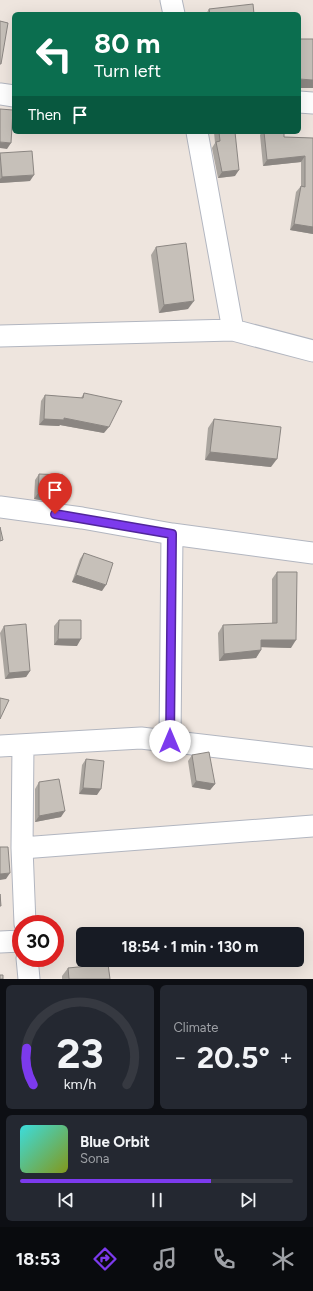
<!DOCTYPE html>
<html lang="en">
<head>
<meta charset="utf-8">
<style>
	:root { --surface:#171b24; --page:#242831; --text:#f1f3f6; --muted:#9ea1a6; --line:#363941; --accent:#7c3aed }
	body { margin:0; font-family:Figtree,sans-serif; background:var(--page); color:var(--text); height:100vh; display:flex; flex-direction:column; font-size:15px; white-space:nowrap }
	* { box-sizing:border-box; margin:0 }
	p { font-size:13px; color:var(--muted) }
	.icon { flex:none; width:22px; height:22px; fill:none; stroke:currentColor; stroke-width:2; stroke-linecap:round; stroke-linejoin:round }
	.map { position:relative; height:979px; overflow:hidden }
	.side { display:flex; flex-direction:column; gap:6px; padding:6px; background:#0d0f14; flex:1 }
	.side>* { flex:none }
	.top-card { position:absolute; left:12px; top:12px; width:289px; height:122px; border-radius:6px; box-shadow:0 4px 16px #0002; background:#0b6e4f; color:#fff; overflow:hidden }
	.speed { position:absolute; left:12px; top:915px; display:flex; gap:8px; font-size:20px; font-weight:700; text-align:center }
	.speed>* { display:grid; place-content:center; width:52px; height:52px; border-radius:50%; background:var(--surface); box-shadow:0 4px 16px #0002; line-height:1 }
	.speed .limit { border:6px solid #d22; background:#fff; color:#111 }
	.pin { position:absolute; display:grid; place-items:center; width:34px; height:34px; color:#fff; margin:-41px -17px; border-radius:50% 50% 50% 0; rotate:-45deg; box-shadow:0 0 4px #0007 }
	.pin .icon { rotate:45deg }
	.me { position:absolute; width:44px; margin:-22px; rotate:0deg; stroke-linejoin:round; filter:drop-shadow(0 0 3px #0008) }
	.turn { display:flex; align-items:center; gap:14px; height:84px; padding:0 16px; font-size:18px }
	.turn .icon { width:52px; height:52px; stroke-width:2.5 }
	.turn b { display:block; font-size:28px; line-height:34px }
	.then { display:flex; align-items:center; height:38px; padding:0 16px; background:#0003; gap:8px; font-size:15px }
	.big { font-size:30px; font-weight:700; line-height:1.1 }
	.side .card { flex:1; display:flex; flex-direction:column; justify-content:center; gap:6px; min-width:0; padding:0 14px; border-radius:6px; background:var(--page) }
	.side .dial { align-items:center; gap:0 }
	.dial svg { height:104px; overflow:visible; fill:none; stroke:var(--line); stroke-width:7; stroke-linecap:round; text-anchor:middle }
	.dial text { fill:var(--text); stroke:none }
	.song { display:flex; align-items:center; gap:12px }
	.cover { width:48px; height:48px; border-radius:6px; background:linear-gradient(135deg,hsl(180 70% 55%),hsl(70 70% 35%)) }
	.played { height:4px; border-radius:2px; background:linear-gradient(90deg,var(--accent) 70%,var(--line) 70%) }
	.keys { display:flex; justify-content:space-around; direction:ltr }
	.heat { display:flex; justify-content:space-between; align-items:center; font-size:22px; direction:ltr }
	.side .tiles { flex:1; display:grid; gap:6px; grid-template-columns:1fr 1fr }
	.card:last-child { grid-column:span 2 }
	.trip { position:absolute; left:76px; top:927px; width:228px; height:40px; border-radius:6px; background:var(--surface); box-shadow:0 4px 16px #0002; font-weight:700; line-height:40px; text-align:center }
	.tab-bar { display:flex; height:64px; justify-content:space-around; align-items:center; background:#090b0e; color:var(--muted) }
	.tab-bar .icon { width:28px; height:28px }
	.tab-bar .current { color:var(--accent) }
	.tab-bar b { font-size:18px; color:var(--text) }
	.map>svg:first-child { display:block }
</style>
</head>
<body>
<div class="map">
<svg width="313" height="979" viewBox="0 0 313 979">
	<rect width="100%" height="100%" fill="#eee5de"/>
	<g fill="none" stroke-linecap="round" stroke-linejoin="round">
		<g stroke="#b2b6c0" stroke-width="23">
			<path id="street" d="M171,0L174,14
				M0,94L14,96
				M299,102L313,103
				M197,132L233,330
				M0,336L233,330L313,351
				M0,507L82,518L172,534L313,553
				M170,741L172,534
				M23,745L22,848L25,924
				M0,746L141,738L313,758
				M22,848L313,826
				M0,942L21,941
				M27,958L29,979"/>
		</g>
		<use href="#street" stroke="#fff" stroke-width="21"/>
	</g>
	<path fill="#aaa59f" d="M209,9L254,14H206Z
		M214,132H235V176L218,178L212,148L215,143Z
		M262,132H284V137L313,138V234L290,230L296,192L301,186V162L263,166L260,135Z
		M0,153L30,181L0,183Z
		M156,247L188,309L159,313L151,255Z
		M84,393L104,433L60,425L59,426L39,425L41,401L45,395L81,398Z
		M214,419L271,467L205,460L208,428Z
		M39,474L62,496L57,503L34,499L35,480Z
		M84,553L102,591L72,582L80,559Z
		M277,572L291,648L261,647V650L256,658L219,661L218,633L223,625L272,624V579Z
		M59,620L77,646L54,645V626Z
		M4,626L30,671L26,677L5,679L0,633Z
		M192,755L215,784L210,790L192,787L188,761Z
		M86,759L97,795L79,794L82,765Z
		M39,782L61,817L35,822V789Z
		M68,968L110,979H62V976Z"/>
	<path fill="#8b8682" d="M299,79L313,80V88H299Z
		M0,142L11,143L7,149L0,148Z
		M305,156L301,162L263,166L267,160Z
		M239,170L235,176L218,178L222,172Z
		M34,175L30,181L0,183V179L2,177Z
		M294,224L313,227V234L290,230Z
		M194,301L188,309L159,313L164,305Z
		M64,418L109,427L104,433L60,425L59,426L39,425L44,419Z
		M210,452L277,459L271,467L205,460Z
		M38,493L62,496L57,503L34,499Z
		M76,575L106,585L102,591L72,582Z
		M58,639H81L77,646L54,645Z
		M261,640H296L291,648L256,647Z
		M261,650L256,658L219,661L224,654Z
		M30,671L26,677L5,679L9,673Z
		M196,781L215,784L210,790L192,787Z
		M83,788L101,789L97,795L79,794Z
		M65,811L61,817L35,822L39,816Z
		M10,873L6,879L0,880V874Z"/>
	<path fill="#c6c0b9" stroke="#8b8682" d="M253,4L254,14H210L209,9Z
		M0,21L8,23L1,64H0Z
		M299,39H313V80L299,79Z
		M0,109L13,110L11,143L0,142Z
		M219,132H235L239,170L222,172L216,142L220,141Z
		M264,132H284V137L313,138V227L294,224L301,186L305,187V156L267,160Z
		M32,151L34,175L2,177L0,153Z
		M186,243L194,301L164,305L156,247Z
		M84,393L122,401L109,427L64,418V420L44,419L45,395L83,398Z
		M214,419L281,427L277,459L210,452Z
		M39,474L63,475L62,496L38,493Z
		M0,527L3,540L0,541Z
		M84,553L113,563L106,585L76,575Z
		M277,572H297L296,640H261V650L224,654L223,625L277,623Z
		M59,620H81V639H58Z
		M26,624L30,671L9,673L4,626Z
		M0,698L9,700L0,719Z
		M209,752L215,784L196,781L192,755Z
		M86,759L104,761L101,789L83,788Z
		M59,779L65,811L39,816V782Z
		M0,847H8L10,873L0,874Z
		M0,894L1,906H0Z
		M108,964L110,979H69L68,968Z
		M0,975H3V979H0Z"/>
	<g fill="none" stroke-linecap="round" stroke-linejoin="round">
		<g stroke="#51269a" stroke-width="10">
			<path id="route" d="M55,514L172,534L170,741"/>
		</g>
		<use href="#route" stroke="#7c3aed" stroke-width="7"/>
	</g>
</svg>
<div class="speed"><div class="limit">30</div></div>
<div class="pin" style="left:55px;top:514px;background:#d93025"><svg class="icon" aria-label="arrive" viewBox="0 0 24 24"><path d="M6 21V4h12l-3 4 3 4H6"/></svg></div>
<svg class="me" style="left:170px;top:741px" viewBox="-20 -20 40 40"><circle r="19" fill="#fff"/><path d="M0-13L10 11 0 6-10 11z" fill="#7c3aed"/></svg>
<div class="trip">18:54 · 1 min · 130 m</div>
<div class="top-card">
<div class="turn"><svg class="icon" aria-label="left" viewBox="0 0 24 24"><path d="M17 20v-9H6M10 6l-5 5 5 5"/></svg><div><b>80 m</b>Turn left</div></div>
<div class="then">Then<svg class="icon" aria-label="arrive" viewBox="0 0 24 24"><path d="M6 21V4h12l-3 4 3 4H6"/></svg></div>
</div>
</div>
<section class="side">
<div class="tiles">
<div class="card dial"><svg viewBox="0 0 100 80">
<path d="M14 69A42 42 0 1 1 86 69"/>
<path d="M14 69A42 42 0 0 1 9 41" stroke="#7c3aed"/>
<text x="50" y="56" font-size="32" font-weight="700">23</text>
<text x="50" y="72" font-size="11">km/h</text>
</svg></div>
<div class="card"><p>Climate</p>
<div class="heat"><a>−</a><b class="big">20.5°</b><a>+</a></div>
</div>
<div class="card">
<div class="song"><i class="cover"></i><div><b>Blue Orbit</b><p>Sona</p></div></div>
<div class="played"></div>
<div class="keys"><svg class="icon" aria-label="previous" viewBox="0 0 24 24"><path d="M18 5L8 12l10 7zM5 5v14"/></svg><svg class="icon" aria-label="pause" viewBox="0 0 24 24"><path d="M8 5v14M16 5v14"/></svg><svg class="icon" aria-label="next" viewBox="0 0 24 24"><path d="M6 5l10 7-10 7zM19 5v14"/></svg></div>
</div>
</div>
</section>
<nav class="tab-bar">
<b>18:53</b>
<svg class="icon current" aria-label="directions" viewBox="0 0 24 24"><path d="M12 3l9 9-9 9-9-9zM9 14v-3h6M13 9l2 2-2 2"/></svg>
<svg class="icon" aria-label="music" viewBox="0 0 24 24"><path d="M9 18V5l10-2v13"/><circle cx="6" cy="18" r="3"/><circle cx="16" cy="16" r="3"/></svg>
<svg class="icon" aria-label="phone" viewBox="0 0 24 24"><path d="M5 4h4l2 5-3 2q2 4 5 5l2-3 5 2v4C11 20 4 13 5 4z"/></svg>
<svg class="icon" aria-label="climate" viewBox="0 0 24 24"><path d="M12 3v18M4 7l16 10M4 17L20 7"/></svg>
</nav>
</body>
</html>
